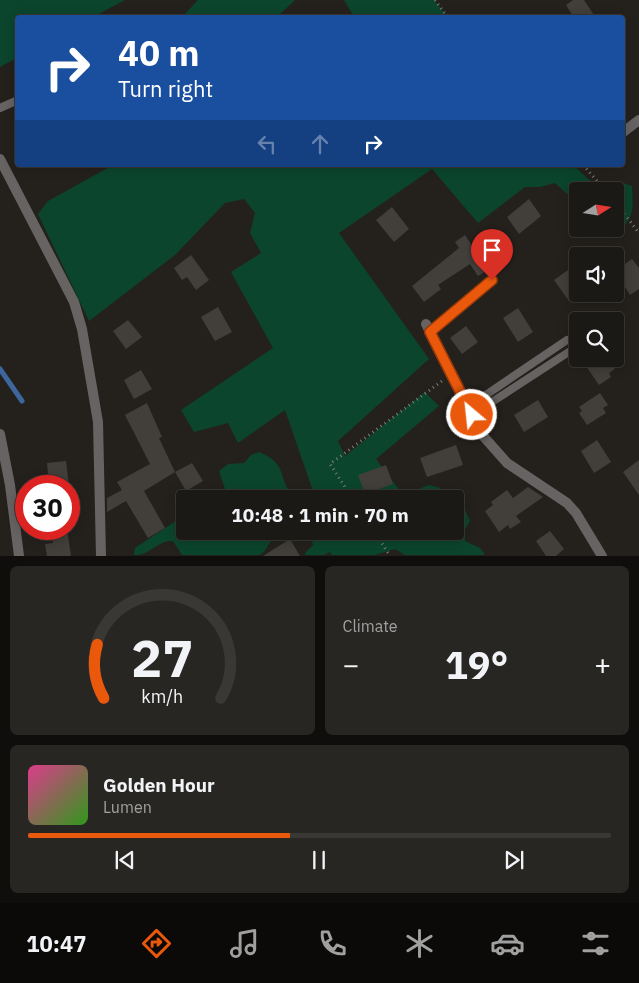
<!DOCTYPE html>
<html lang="en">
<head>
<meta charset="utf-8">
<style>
	:root { --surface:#1b1916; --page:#282623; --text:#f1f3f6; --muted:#a0a0a1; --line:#393835; --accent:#ea580c }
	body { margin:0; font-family:"IBM Plex Sans",sans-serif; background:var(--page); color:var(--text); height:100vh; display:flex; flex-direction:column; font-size:19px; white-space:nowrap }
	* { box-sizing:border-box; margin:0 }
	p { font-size:16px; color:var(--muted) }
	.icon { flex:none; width:28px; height:28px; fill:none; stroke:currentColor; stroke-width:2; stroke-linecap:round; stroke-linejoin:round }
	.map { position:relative; height:556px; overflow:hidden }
	.sheet { display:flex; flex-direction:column; gap:10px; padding:10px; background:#0f0e0c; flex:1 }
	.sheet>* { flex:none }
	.guide { position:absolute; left:15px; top:15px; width:610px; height:152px; border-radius:5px; box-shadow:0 2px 12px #0003,0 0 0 1px var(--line); background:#1a4fa0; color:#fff; overflow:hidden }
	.needle { width:32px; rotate:78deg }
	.controls { position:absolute; left:569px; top:182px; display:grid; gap:10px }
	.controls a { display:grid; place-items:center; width:55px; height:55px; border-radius:5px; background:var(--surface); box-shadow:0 2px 12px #0003,0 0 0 1px var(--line); font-size:25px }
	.speed { position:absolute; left:15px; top:475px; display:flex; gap:10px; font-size:25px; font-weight:700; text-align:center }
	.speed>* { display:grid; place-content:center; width:65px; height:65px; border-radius:50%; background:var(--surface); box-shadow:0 2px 12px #0003,0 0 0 1px var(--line); line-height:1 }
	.speed .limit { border:8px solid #d22; background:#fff; color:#111 }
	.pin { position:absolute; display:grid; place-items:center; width:42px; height:42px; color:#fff; margin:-51px -21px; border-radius:50% 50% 50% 0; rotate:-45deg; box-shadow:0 0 5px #0007 }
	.pin .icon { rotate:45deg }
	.me { position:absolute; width:55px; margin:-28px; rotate:332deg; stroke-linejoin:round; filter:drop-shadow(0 0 4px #0008) }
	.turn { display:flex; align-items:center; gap:18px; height:105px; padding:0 20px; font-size:22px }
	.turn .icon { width:65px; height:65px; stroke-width:2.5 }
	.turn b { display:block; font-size:35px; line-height:42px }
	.lanes { display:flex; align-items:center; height:48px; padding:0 20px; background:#0003; justify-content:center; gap:25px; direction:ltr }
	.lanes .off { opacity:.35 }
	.big { font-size:38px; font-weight:700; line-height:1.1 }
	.sheet .widget { flex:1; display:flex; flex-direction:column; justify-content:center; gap:8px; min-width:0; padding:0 18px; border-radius:8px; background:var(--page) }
	.sheet .dial { align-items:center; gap:0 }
	.dial svg { height:130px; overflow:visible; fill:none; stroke:var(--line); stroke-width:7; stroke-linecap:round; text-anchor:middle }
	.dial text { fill:var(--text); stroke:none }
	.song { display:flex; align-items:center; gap:15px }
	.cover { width:60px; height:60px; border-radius:8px; background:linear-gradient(135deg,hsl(330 70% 55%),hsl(110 70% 35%)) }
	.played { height:5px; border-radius:2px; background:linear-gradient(90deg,var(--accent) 45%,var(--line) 45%) }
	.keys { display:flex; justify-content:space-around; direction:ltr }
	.heat { display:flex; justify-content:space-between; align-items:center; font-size:28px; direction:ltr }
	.sheet .tiles { flex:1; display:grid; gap:10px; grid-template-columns:1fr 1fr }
	.widget:last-child { grid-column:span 2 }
	.trip { position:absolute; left:176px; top:490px; width:288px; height:50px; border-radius:5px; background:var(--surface); box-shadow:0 2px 12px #0003,0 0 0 1px var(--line); font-weight:700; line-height:50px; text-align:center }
	.menu { display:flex; height:80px; justify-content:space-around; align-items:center; background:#0b0a09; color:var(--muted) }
	.menu .icon { width:35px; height:35px }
	.menu .selected { color:var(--accent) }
	.menu b { font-size:22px; color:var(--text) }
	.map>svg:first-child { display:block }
</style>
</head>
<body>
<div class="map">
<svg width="639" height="556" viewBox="0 0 639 556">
	<rect width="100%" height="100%" fill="#24211d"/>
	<path fill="#0b452d" d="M0,0H125L93,17L18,18L17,58L0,67Z
		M198,0H295L277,17H182Z
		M344,0H434L448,17H354Z
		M113,165H573L600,190H613L620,182L632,186C633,209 635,215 619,232L597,231V229H615V191H578L577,203L555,183L540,187H525L478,223L432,169L339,233L429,359L338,441L345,456L425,392L439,406L376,459L403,495L429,485L440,488L431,499H309L314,494L285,410L238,443L228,423L194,432L181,410L273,348L231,272L261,253L250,233L255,213L244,199L225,203L175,255L89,321L38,214L48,201Z
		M259,452C290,464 276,481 296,499H212L226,492L219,471L228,464L244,463L251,455Z
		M455,505H463L470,521L465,530V541L480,548L484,553V555H405L395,549L375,555H332L330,552L324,555H306L305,553L313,545L311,538H294L287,533L271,541L264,552L259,555H182L173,541C157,540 150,556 134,555L135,548L185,515V531H455Z"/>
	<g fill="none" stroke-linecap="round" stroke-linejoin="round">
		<path stroke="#3c669c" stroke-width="5" d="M0,369L22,401"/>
	</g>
	<path fill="#423e3a" d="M573,0H584L596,18H574L566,5Z
		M529,199L541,216L519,234L507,217Z
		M392,207L409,229L394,242L376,220Z
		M465,235L488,270L478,276L470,264L438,285L441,289L424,302L412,286L459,248L455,242Z
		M191,255L209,280L196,290L187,277L182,280L174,268Z
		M632,259L639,268V289L630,295L615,271Z
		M568,270L578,282V294L569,301L554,280Z
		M218,307L232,332L215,341L201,317Z
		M518,308L533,332L518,342L503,318Z
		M128,320L142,337L126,349L113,331Z
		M466,326L478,342L462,354L450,338Z
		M585,359H608L615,369L609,373L611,377L599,385L586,366L589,364Z
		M141,370L152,389L134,399L124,380Z
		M600,393L608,405L603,408L606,413L587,425L579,413L582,411L579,407Z
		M538,400L548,417L524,432L514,415Z
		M147,403L162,437L159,438L175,472L144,491L165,528L148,538L126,501L107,512V498L122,490L117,482L150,464L125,415Z
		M597,440L611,462L594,473L581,451Z
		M456,445L463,465L427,477L420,458Z
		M639,460V495L623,472Z
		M66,461L69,486H49L47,463Z
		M192,463L203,481L186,491L175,472Z
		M386,465L393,484L365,494L358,475Z
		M528,487L543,497L516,516L521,522L510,529L508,525L499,532L485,511L493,505L491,502L507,490L513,498Z
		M51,529H67L71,556H47L45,544L53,543Z
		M550,531L564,549L556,556H546L536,541Z
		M290,539L300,556H263Z"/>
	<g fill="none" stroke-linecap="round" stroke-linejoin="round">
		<path stroke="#807e7a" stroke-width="3" stroke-dasharray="1 4" stroke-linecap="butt" d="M435,0L448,18
			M583,165L606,191
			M615,202L639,233
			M353,499L330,464L442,381
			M374,531L390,556"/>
		<path stroke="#676363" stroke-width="8" d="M0,108L18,100
			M430,331L492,280
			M468,407L567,340
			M472,415L578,346"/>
		<path stroke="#676363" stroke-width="10" d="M622,133L639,120
			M0,159L74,302L82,329L98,422L101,556
			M426,324L484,437L507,463L567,503L576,513L602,556
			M0,434L10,485L19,556"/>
	</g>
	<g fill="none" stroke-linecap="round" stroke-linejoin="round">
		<g stroke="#983908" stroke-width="12">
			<path id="route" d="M472,415L430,332L492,280"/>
		</g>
		<use href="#route" stroke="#ea580c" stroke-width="9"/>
	</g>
</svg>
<div class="controls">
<a><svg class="needle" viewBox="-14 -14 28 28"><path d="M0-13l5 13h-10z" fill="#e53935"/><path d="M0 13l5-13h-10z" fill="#a0a0a1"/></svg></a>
<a><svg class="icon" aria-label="sound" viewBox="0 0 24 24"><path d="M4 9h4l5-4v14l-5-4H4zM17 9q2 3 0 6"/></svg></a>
<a><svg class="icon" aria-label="search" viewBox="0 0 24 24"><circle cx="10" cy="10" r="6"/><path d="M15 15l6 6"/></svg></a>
</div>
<div class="speed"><div class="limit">30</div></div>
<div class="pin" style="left:492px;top:280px;background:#d93025"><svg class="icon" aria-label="arrive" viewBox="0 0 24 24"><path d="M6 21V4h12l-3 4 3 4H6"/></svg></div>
<svg class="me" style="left:472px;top:415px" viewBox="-20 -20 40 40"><circle r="17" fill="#ea580c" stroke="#fff" stroke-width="3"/><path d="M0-11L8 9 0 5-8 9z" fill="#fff"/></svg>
<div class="trip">10:48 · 1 min · 70 m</div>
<div class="guide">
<div class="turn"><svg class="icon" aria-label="right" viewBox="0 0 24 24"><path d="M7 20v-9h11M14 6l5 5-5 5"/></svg><div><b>40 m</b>Turn right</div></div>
<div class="lanes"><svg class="icon off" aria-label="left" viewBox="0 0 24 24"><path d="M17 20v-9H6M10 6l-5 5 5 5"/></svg><svg class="icon off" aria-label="ahead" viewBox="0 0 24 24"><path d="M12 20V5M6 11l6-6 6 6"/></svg><svg class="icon" aria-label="right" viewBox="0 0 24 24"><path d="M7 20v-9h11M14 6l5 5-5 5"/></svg></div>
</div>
</div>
<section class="sheet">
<div class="tiles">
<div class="widget dial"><svg viewBox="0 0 100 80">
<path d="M14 69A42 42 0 1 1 86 69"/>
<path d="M14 69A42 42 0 0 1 10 36" stroke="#ea580c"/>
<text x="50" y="56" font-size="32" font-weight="700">27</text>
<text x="50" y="72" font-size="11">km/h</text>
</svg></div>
<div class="widget"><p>Climate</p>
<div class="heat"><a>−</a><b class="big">19°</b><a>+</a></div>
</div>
<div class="widget">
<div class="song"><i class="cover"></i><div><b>Golden Hour</b><p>Lumen</p></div></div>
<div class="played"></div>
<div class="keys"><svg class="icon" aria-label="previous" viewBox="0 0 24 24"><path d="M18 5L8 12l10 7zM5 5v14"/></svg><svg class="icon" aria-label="pause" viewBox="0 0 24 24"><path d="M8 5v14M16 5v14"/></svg><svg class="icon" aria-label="next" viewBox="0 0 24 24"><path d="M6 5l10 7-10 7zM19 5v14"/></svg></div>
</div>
</div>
</section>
<nav class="menu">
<b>10:47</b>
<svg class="icon selected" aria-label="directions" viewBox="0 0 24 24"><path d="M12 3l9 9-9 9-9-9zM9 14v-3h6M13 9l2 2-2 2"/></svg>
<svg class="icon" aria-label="music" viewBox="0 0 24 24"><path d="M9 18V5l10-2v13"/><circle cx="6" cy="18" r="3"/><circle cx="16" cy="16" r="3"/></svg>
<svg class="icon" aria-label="phone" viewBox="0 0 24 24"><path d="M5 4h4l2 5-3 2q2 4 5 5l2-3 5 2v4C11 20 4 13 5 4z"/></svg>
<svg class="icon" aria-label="climate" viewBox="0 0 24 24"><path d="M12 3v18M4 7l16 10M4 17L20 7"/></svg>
<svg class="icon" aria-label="car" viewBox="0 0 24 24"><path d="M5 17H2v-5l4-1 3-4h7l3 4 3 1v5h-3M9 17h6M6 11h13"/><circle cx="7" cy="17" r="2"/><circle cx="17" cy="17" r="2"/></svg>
<svg class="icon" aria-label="filters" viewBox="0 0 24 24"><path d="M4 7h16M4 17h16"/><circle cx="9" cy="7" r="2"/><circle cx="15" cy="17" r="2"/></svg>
</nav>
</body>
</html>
